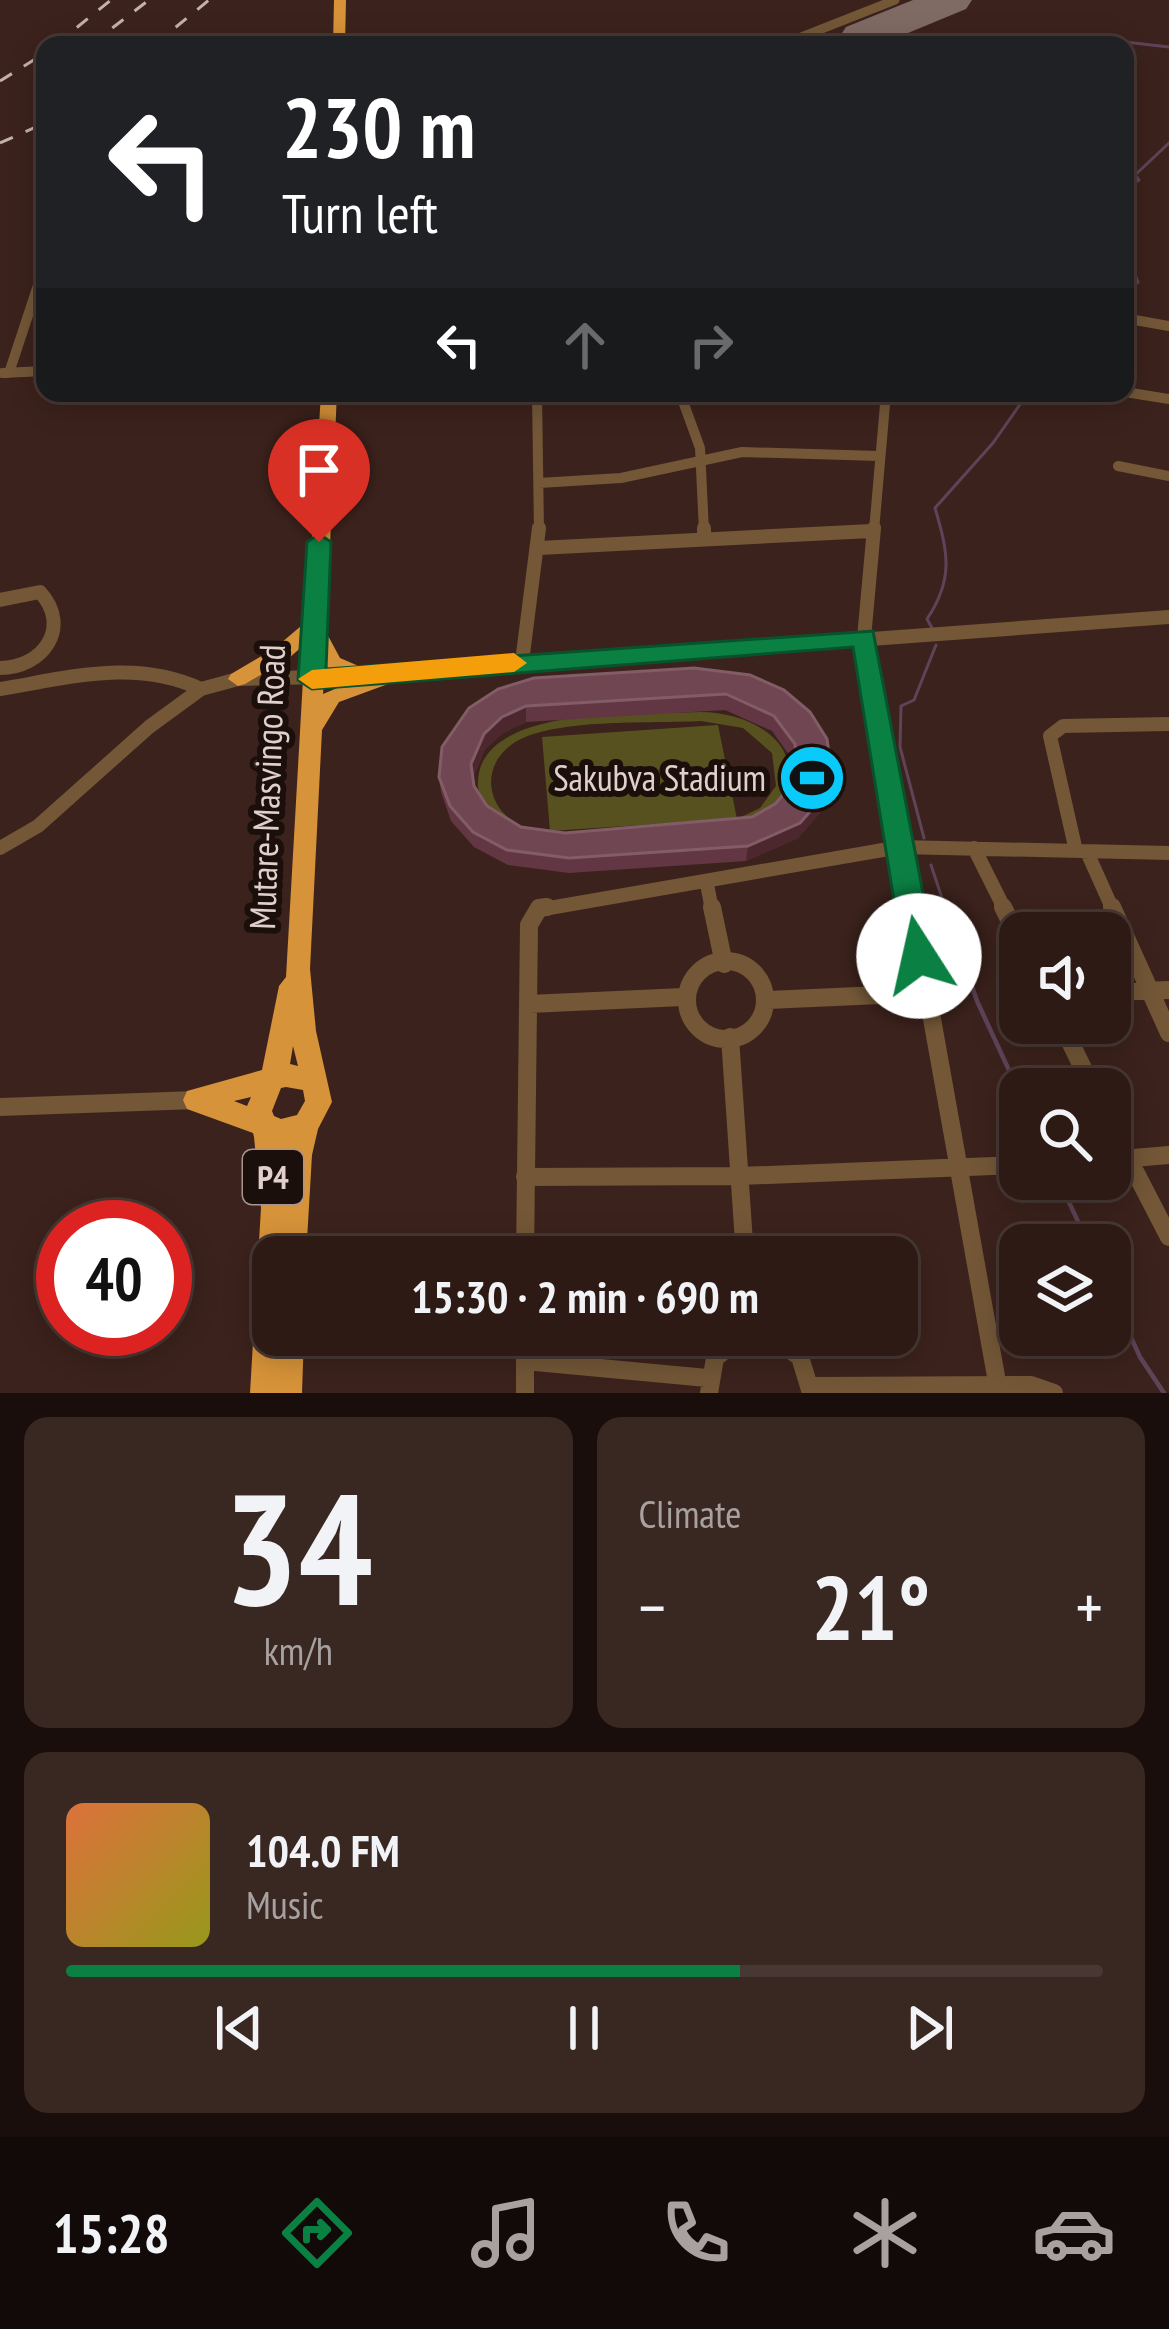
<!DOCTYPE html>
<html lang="en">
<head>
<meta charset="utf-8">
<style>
	:root { --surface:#2d1a15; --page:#392722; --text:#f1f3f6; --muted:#a7a1a0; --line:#483834; --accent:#0b8043 }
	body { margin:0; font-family:"PT Sans Narrow",sans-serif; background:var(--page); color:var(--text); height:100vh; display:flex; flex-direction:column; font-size:45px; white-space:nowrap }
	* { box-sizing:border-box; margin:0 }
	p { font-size:39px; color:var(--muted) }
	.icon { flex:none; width:66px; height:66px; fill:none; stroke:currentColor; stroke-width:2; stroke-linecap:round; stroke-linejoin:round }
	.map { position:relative; height:1393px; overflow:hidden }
	.side { display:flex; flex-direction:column; gap:24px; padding:24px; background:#190e0c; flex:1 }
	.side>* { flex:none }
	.hud { position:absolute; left:36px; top:36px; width:1098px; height:366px; border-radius:24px; box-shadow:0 6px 30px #0003,0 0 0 3px var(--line); background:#202124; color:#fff; overflow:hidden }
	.fabs { position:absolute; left:999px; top:912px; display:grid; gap:24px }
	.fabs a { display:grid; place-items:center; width:132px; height:132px; border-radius:24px; background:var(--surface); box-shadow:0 6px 30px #0003,0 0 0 3px var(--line); font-size:60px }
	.speed { position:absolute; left:36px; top:1200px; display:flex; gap:24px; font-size:60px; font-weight:700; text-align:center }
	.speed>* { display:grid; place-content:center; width:156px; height:156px; border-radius:50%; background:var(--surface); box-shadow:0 6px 30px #0003,0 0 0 3px var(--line); line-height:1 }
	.speed .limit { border:18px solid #d22; background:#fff; color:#111 }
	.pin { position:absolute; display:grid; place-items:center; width:102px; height:102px; color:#fff; margin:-123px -51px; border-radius:50% 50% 50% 0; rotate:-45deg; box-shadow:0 0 12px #0007 }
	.pin .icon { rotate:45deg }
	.me { position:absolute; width:132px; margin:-66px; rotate:350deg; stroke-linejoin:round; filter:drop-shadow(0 0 9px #0008) }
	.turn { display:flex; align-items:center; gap:42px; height:252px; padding:0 48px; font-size:54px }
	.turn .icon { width:156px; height:156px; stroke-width:2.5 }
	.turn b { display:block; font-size:84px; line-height:102px }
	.lanes { display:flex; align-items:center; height:114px; padding:0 48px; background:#0003; justify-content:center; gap:60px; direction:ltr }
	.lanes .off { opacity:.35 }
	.big { font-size:90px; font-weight:800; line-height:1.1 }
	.side .card { flex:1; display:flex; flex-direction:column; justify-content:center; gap:18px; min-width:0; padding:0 42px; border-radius:24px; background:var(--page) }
	.side .dial { align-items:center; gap:0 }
	.dial b { font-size:156px; line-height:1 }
	.song { display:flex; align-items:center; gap:36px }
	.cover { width:144px; height:144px; border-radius:18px; background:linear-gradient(135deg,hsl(20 70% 55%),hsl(60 70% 35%)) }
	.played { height:12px; border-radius:6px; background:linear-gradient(90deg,var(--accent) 65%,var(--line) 65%) }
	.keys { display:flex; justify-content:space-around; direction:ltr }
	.heat { display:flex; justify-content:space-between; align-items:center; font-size:66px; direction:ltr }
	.side .tiles { flex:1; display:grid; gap:24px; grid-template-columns:1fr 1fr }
	.card:last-child { grid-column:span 2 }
	.trip { position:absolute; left:252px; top:1236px; width:666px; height:120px; border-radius:24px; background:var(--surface); box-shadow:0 6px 30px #0003,0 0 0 3px var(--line); font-weight:800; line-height:120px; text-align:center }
	.tab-bar { display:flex; height:192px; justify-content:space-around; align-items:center; background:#120a08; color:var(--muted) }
	.tab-bar .icon { width:84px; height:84px }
	.tab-bar .selected { color:var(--accent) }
	.tab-bar b { font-size:54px; color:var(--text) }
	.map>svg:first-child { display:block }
</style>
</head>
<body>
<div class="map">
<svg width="1169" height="1393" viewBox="0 0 1169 1393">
	<rect width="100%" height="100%" fill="#3c221c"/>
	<path fill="#56511f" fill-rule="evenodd" d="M700,712C761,712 821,756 769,815C704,824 575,856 516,834C500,828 479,802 478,786C474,703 645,715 700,712ZM701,721L743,728L772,753L776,786L760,808L737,819L718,725L542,737L550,831L733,819C677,824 584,841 531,829C490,819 476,771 511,745C548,717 653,724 701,721Z"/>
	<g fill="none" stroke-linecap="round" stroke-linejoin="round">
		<path stroke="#5f4459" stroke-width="3" d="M964,39L997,45
			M936,45L948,38
			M1055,45L1090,38L1169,47
			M1125,186L1139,180L1135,175L1169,143
			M1125,206L1135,241L1126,254L1138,282L1125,294
			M932,628L927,619C954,579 948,552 935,508L993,443L1028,393
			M924,838L900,747L901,706L914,700L936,645
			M931,865L946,910"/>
		<path stroke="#5f4459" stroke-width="4.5" d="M945,907L977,1001L1020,1094
			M1060,1183L1089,1245
			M1110,1292L1140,1357L1164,1393"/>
		<path fill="#806a64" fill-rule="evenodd" d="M913,0H972L966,9L879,45H846L840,36L846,27Z"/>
		<path stroke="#735737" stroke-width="9" d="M781,45L895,0"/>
		<path stroke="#735737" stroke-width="10" d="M1135,320L1169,326
			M2,373L45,371
			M9,373L45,264
			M1125,392L1169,399
			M537,393L539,531
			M680,393L700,448L704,531
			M1118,466L1169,476
			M539,483L621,478L742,452L879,456
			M874,531L886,393"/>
		<path stroke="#735737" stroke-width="14" d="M704,528V539
			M874,528L864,638L913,910
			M539,548L871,531
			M0,600L40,592C72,627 43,668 0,668
			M522,662L539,528
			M384,675L1169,617
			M0,689C68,678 135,658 201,689
			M0,848L38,826L149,727L201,689L238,679L362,676
			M974,848L1005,910
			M1076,851L1050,736L1063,726L1169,724
			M1087,852L1113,910
			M707,884L712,910
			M538,910L900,847L1169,853"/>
		<path stroke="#735737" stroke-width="18" d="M712,907L724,964
			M912,907L999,1393
			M1003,907L1020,941
			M1112,907L1169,1033
			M687 1000a39 39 0 1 1 78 0a39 39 0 1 1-78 0Z
			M1110,992L1169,990
			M768,1000L925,993
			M529,1004L683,997
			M1061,1023L1093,1089
			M730,1037L745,1257
			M0,1107L196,1100
			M1110,1123L1169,1237
			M1110,1160L1169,1155
			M525,1177L740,1176L1020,1165
			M525,1257L529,925L539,908L547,907
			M525,1335V1393
			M769,1335L800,1357L811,1393
			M525,1361L707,1378
			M812,1386L1031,1385L1054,1393
			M709,1393L715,1358L743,1335"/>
		<path fill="#d79339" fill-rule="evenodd" d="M334,0H346L345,45H333Z
			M321,393H337L326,632L340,658L375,673L392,668L402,675L399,680L339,702L322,730L310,969L316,1031L332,1102L318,1129L312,1155L306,1257H273V1335H304L302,1393H250L261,1208L254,1137L253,1133L187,1109L183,1100L187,1091L262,1070L279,986L286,977L305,644L289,658L245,684L238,686L228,679L231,674L275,648L307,621ZM325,668L356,680L323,694ZM293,1046L298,1066L290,1064ZM286,1087L303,1090L305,1101L297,1115L281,1119L274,1116L272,1111L281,1088ZM251,1097L247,1106L234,1101Z"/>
		<path stroke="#c4b1ac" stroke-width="3" stroke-dasharray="14 14" stroke-linecap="butt" d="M55,45L111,0
			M90,45L149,0
			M154,45L209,0
			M0,81L45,53
			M0,143L45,123"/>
	</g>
	<path fill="#633644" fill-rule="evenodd" d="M750,675L828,783L820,813L798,838L746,861L569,873L508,865L474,847L451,821L441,792L439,777L469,708ZM725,710L772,731L792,759L794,775L791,786L775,804L752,817L565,833L521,827L487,806L474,786L473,778L485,749L503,733L526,722Z"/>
	<path fill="#4d272e" d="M526,706V722L503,733L485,749L472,780L471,764L484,734L502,717Z
		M831,768L820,813L798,838L746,861L748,846Z"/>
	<path fill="#704653" stroke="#825c66" stroke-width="3" fill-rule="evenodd" d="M694,668L750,675L784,690L810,712L827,739L831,768L822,798L800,823L748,846L569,858L507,850L473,832L450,806L439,777L442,747L469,708L498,689L534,678ZM726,694L774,716L795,744L797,766L791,786L775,804L752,817L565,833L521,827L487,806L474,786L471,764L484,734L502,717L526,706Z"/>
	<path fill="#0b8043" stroke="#07532c" stroke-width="3" d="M319,534L331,542L326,669L873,631L935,956L930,966L919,970L908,966L903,956L853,647L312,689L298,680L307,542Z"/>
	<path fill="#f59e0b" d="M514,653L527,663L514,672L312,689L298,679L312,670Z"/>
	<defs>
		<g id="stadium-disc" transform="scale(3.45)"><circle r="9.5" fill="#0acafa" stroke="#1b0f0c"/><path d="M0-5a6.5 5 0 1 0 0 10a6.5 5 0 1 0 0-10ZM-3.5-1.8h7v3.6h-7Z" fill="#111"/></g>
	</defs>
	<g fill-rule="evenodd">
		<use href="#stadium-disc" x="812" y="778"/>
	</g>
	<g text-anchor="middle" stroke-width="12" stroke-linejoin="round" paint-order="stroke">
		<rect fill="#1b0f0c" stroke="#a69592" stroke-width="3" x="243" y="1150" width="60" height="54" rx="9"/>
		<g font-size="33" font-weight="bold" fill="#e1cfcb">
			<text x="273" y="1189">P4</text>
		</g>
		<g font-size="36" fill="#e1cfcb" stroke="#1b0f0c" text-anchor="end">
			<text x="766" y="791">Sakubva Stadium</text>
		</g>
		<g font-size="36" fill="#e1cfcb" stroke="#1b0f0c">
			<text transform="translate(267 787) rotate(-88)" y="13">Mutare-Masvingo Road</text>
		</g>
	</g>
</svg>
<div class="fabs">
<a><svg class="icon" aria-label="sound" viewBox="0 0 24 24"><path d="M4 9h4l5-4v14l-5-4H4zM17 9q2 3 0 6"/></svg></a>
<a><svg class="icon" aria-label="search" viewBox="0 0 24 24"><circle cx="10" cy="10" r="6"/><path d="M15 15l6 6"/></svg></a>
<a><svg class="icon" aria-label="layers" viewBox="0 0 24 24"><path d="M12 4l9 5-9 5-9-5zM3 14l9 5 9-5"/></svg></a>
</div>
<div class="speed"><div class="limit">40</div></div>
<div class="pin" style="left:319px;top:542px;background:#d93025"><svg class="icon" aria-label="arrive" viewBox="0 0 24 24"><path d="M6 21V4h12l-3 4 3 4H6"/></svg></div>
<svg class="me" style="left:919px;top:956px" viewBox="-20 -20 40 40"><circle r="19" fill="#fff"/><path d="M0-13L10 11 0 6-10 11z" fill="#0b8043"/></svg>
<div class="trip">15:30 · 2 min · 690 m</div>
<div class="hud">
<div class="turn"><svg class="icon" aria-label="left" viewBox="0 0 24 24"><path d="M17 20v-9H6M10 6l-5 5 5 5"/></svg><div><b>230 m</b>Turn left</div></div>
<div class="lanes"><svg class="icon" aria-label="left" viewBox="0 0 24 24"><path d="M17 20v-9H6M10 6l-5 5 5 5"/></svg><svg class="icon off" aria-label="ahead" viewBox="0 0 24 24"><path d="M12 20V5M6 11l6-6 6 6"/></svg><svg class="icon off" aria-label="right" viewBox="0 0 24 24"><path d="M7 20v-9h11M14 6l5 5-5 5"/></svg></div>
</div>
</div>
<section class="side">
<div class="tiles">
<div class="card dial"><b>34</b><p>km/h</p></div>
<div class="card"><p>Climate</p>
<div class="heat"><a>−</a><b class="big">21°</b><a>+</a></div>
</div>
<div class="card">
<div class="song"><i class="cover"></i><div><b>104.0 FM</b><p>Music</p></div></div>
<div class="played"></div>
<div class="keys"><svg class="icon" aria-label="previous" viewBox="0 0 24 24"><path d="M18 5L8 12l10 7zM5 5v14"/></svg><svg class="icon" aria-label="pause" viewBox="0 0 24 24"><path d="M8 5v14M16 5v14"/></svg><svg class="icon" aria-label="next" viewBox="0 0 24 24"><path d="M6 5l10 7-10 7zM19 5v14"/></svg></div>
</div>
</div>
</section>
<nav class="tab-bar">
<b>15:28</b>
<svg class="icon selected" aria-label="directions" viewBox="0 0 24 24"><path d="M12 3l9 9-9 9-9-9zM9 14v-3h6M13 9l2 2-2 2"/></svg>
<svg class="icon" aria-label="music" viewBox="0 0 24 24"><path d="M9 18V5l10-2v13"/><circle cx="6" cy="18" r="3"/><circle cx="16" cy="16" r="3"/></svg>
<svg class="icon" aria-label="phone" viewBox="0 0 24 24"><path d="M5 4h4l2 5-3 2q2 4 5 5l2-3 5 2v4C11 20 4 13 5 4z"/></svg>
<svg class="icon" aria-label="climate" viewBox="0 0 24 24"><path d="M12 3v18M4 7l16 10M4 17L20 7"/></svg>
<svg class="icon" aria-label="car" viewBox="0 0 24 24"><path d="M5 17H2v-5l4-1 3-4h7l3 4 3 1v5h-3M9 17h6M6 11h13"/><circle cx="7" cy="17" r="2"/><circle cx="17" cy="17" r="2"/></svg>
</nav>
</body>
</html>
